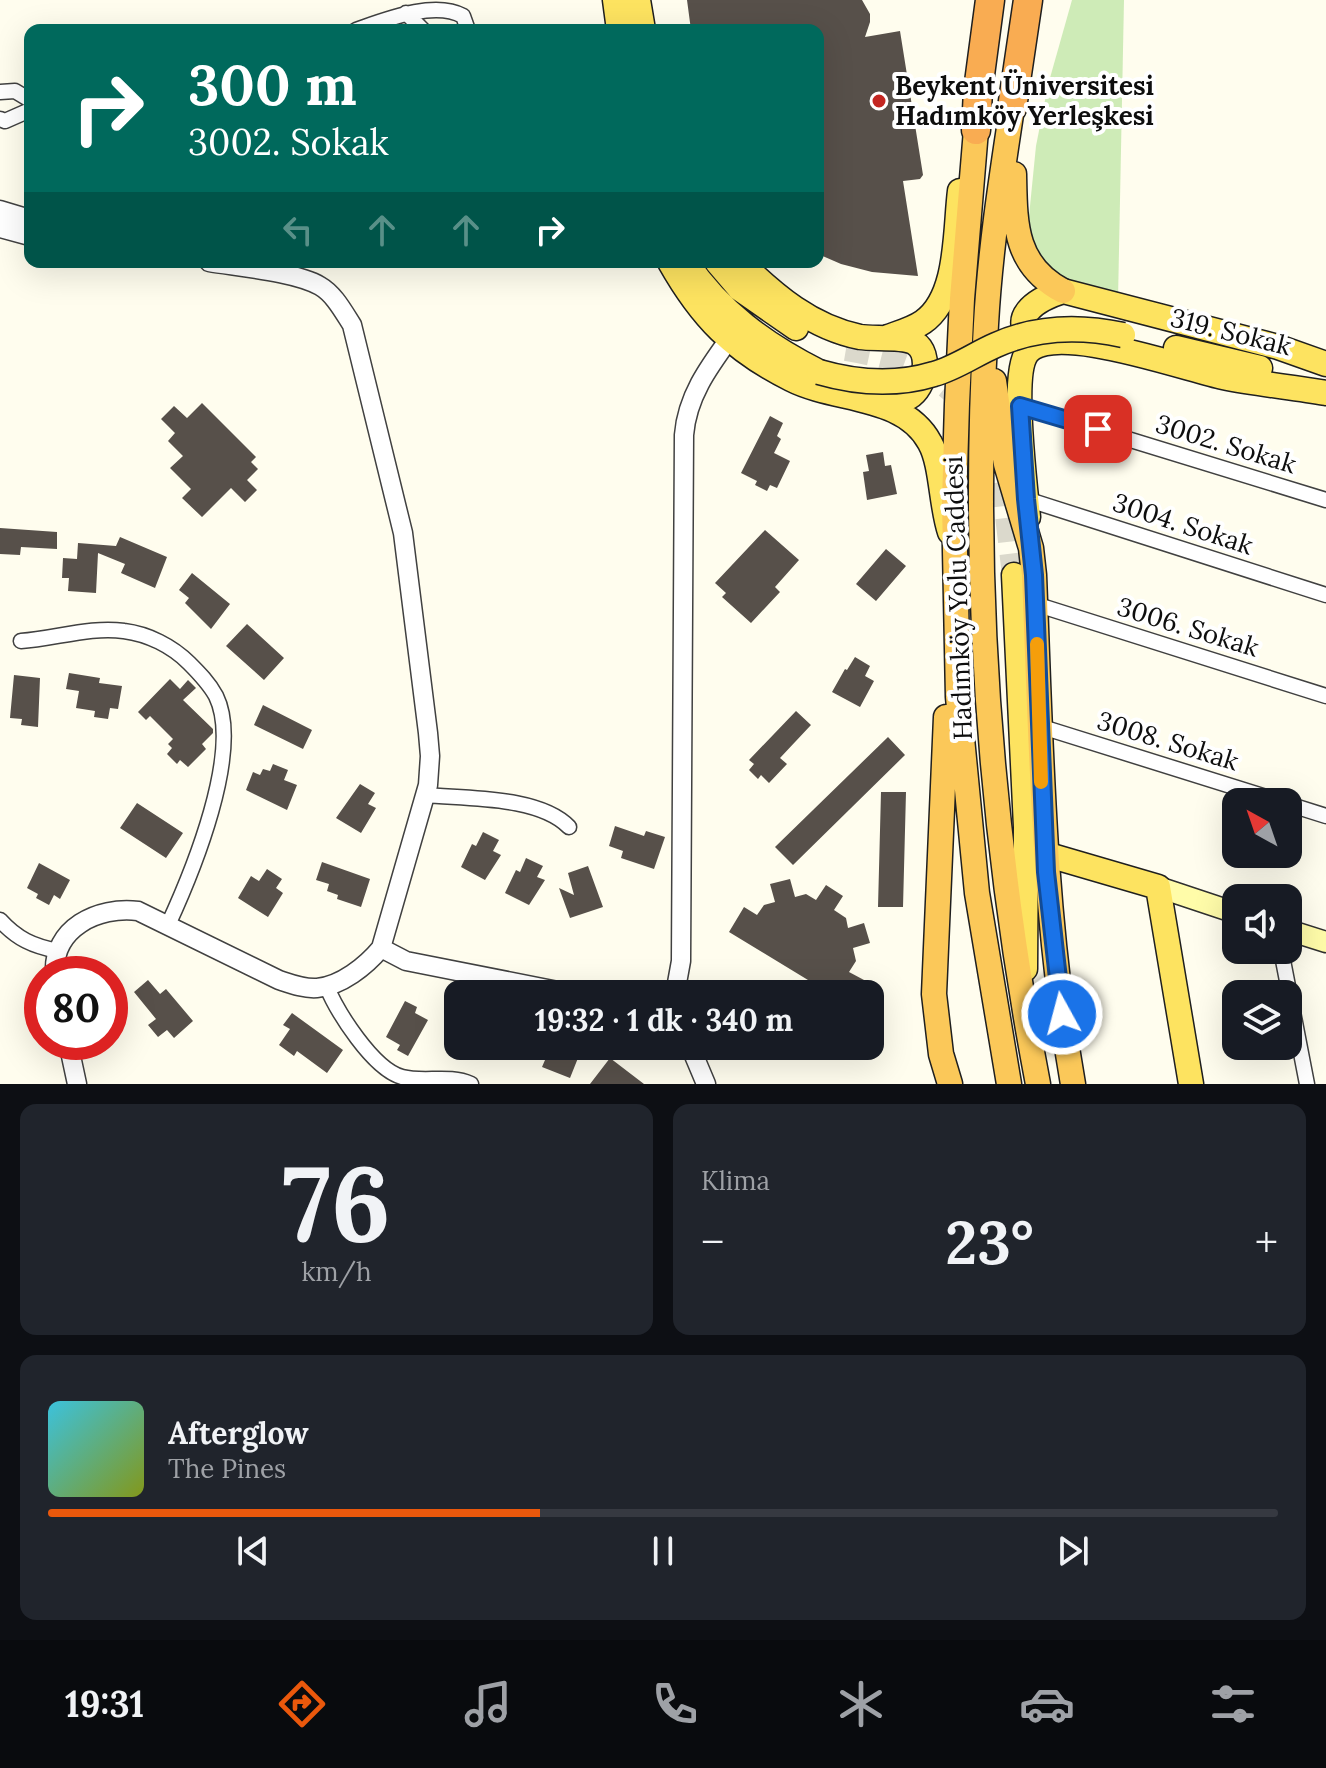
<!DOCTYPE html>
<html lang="tr">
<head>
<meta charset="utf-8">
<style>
	:root { --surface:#171b24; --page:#20242c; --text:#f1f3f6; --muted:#9ea1a6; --line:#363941; --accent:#ea580c }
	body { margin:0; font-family:Lora,serif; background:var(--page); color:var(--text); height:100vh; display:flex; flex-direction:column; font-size:30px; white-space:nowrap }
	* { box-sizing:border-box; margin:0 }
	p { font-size:26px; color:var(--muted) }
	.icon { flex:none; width:44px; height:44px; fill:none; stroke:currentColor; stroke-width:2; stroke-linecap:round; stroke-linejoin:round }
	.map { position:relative; height:1084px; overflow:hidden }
	.details { display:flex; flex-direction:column; gap:20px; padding:20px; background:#0d0f14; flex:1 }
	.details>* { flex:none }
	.guide { position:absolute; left:24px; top:24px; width:800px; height:244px; border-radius:16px; box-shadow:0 8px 32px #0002; background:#00695c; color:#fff; overflow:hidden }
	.needle { width:52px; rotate:320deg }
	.buttons { position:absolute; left:1222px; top:788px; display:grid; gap:16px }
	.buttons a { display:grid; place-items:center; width:80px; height:80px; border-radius:16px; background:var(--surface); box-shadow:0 8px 32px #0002; font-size:40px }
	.speed { position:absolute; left:24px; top:956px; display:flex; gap:16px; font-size:40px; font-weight:700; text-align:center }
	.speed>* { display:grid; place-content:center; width:104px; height:104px; border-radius:50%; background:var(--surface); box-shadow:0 8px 32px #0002; line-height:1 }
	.speed .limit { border:12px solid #d22; background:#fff; color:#111 }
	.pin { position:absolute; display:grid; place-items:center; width:68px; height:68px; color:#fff; margin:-34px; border-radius:16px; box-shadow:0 4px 12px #0006 }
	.me { position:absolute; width:88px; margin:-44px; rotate:353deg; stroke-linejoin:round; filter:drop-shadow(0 0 6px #0008) }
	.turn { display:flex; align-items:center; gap:28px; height:168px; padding:0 32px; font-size:36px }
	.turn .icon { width:104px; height:104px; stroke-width:2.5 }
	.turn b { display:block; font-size:56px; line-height:68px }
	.lanes { display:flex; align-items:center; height:76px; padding:0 32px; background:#0003; justify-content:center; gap:40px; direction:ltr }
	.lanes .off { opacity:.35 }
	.big { font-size:60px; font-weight:700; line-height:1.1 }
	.details .card { flex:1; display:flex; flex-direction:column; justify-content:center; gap:12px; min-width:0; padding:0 28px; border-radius:16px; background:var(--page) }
	.details .dial { align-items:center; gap:0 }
	.dial b { font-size:104px; line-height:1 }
	.song { display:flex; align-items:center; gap:24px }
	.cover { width:96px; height:96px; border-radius:12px; background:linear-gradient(135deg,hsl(190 70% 55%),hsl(70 70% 35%)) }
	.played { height:8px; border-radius:4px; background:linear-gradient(90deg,var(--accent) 40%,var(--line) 40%) }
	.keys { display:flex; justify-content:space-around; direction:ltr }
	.heat { display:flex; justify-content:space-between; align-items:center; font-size:44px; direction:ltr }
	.details .tiles { flex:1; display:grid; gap:20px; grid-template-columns:1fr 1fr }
	.card:last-child { grid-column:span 2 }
	.trip { position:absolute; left:444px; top:980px; width:440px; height:80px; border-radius:16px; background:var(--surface); box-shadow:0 8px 32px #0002; font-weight:700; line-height:80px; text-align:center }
	.tab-bar { display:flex; height:128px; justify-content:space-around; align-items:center; background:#090b0e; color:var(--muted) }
	.tab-bar .icon { width:56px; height:56px }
	.tab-bar .current { color:var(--accent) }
	.tab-bar b { font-size:36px; color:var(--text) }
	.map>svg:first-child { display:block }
</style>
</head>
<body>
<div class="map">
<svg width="1326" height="1084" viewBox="0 0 1326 1084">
	<rect width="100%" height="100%" fill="#fffdee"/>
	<path fill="#ceebb7" d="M1072,0H1124L1118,300L1054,278L1030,240L1028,226L1036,146L1048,85Z"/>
	<path fill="#57504a" d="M687,0H862L870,14V22L865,37L900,31L923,175L920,179L903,181L918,276L872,272L841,264L818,254V30H691Z
		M202,403L256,457L251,462L258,469L247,480L257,490L245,502L231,488L202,517L182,498L191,489L170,468L183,456L168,441L175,433L161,419L174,406L187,418Z
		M770,416L783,423L777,436L781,439L774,453L790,461L777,488L770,485L767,491L755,485L757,481L741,473Z
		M883,452L885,466L891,465L897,494L867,500L863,472L869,471L866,455Z
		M0,528L57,532V549L21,547L20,555L0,554Z
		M765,530L799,560L775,587L780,592L751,623L722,597L726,593L715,583Z
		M120,537L167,557L155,588L121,573L125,564L98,553L96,593L68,591L69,578H62L63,558L77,559L78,543L116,546Z
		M886,549L906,566L876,601L856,584Z
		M192,573L230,604L211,629L185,603L189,598L179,590Z
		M247,624L284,658L264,680L226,646Z
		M855,657L870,666L865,676L874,681L860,707L832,692L845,669L847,670Z
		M69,673L100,678L99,683L122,686L118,709L110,708L108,719L94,717L95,711L76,708L79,691L66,689Z
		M14,675L40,678L38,727L21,725L22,719L10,718Z
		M170,679L180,689L188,680L196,688L183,700L213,729V733L202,744L206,749L188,767L180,760L177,764L167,754L172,748L168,744L173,739L150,716L146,720L138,712Z
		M263,705L312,730L303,749L254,725Z
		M796,711L811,725L780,758L787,764L769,783L761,775L758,779L749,770L754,764L749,760Z
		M888,737L905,755L793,865L775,847Z
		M273,764L288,770L284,780L297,785L287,810L246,790L253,772L260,775L263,769L270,771Z
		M360,784L375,793L368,804L376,808L361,833L336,818Z
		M881,792H906L903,907H878Z
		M137,803L183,833L166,858L120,828Z
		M615,826L644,836L646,831L665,837L654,869L621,858L623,851L609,846Z
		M483,832L499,840L493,851L501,855L485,880L461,867L472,844L476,846Z
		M526,858L543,866L537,877L545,880L529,905L505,893L516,870L520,872Z
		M322,862L370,879L361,907L337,899L338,895L327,891L329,884L316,880Z
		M39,863L70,880L60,899L54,895L49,905L36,898L38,894L27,888Z
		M588,866L603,907L570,918L559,888L574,895L568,873Z
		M267,869L282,879L276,888L283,893L268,917L238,898L251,876L259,881Z
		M790,879L795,897L806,894L816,900L826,885L843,896L834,910L846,918L848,928L864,923L870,943L853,948L856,961L849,972L864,980L856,994H831L729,932L744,907L757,915L764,905L775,902L770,884Z
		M148,980L160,994L166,989L193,1021L174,1038L167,1030L158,1037L148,1025L156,1019L134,992Z
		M405,1001L417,1007L415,1013L428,1020L408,1056L397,1050L400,1045L386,1037Z
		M292,1013L343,1050L327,1073L297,1051L294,1056L279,1045L290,1029L283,1025Z
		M551,1046L582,1048L570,1078L542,1067Z
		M835,1046H877V1055L836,1057Z
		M610,1058L644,1084H590Z"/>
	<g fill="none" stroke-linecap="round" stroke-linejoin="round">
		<path stroke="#dbd9cc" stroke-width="24" stroke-dasharray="24 12" stroke-linecap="butt" d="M846,349C911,360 953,376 988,436
			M1003,482L1014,575"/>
		<g stroke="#414141" stroke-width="17">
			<path id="minor" d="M406,13L423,30
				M356,30C385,20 434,0 463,16L468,30
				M0,92L15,91L30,100
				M0,119L5,121L30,110
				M1020,406L1326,500
				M1026,499L1326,595
				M1035,604L1326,696
				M21,641C54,639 91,626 124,631C148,634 172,646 189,663C199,673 209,683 216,696C243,751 192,873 168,925
				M1039,726L1282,802
				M425,795C467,799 539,796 569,827
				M1288,804L1326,816
				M0,920C17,939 33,946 58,951
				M1281,950L1307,1084
				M326,985C337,1012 373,1069 402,1077C425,1083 448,1074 471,1084"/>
		</g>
		<g stroke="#414141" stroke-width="21">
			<path id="tertiary" d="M0,210L30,219
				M0,228L30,236
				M381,948L406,961L573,994
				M55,974C52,928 98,906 138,911L279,980C291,984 304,989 317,988C341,986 366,966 381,948L428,785L430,756L428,733L403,533L352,325C343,311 334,294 320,286C296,272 239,267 209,262
				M675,994L681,961L684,435C687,397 708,368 730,338
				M68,1042L77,1084
				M690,1046L706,1084"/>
		</g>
		<g stroke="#303030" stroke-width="23">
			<path id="secondary" d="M1158,887L1236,913
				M1288,930L1326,942"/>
		</g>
		<g stroke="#1f1f1f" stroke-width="27">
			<path id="primary" d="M615,0L619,30
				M638,0L643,30
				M670,262C701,317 733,350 791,379C836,402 904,394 930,443C942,464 941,506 950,532
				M686,262C720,312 765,345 819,372
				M717,262L740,289L796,328
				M740,262C775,296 811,327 860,337C874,339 905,336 915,343C932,354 925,388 909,397C900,401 888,402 879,404
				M888,337C899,333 913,329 923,322C959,297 955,230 960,191
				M1039,345C1003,319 1037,299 1063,291L1278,347L1326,364
				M1176,348L1260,368
				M1028,517C1025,487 1011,374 1027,353C1051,320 1188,370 1223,377C1257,384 1292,387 1326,393
				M1014,575L1026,827L1025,969
				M1045,854L1158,887L1191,1084"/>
		</g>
		<g stroke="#1f1f1f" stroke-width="27">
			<path id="trunk" d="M1012,108C1001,180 990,252 986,324C971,579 990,833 1038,1084
				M976,130L962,299L957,404L954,502L958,697L977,893L1009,1084
				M1014,174C1015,224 1014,265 1063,291
				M994,381L1006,464L1031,548L1034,575C1041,747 1043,914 1073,1084
				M946,717L934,994L941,1054L950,1084"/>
		</g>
		<g stroke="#1f1f1f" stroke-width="31">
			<path id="motorway" d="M1012,108L1028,0
				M976,130L978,90L990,0"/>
		</g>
		<use href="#minor" stroke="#fff" stroke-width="14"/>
		<use href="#tertiary" stroke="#fff" stroke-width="18"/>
		<use href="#secondary" stroke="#fffca9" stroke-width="20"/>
		<use href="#primary" stroke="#fde360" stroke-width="24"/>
		<use href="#trunk" stroke="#fbc859" stroke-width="24"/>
		<use href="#motorway" stroke="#f9ac52" stroke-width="28"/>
		<g stroke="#1f1f1f" stroke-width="27" stroke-linecap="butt">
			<path id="primary-bridge" d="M819,372C857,383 895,386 934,374C956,368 975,354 996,345C1036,327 1081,326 1123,335"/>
		</g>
		<use href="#primary-bridge" stroke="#fde360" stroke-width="24"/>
	</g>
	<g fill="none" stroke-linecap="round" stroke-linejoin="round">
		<g stroke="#114b97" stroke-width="20">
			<path id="route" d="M1062,1014L1046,872L1034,575L1026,499L1020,406L1098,429"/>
		</g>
		<use href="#route" stroke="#1a73e8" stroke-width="14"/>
		<path stroke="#f59e0b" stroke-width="14" d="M1037,644L1041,782"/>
	</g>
	<circle fill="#c32621" stroke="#fff" stroke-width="3" cx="879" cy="101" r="8"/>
	<g text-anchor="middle" stroke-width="8" stroke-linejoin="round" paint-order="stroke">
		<g font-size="26" font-weight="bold" fill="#0e0e0e" stroke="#fff" text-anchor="start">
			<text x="895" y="95">Beykent Üniversitesi<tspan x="895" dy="30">Hadımköy Yerleşkesi</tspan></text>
		</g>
		<g font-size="26" fill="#0e0e0e" stroke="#fff">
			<text transform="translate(1231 332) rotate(14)" y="9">319. Sokak</text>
			<text transform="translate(1226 444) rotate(17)" y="9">3002. Sokak</text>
			<text transform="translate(1183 524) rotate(18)" y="9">3004. Sokak</text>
			<text transform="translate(958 598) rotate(-92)" y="9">Hadımköy Yolu Caddesi</text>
			<text transform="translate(1188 627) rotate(17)" y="9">3006. Sokak</text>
			<text transform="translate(1168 741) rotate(17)" y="9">3008. Sokak</text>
		</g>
	</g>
</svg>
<div class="buttons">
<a><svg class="needle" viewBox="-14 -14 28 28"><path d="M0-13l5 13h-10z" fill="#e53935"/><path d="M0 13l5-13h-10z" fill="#9ea1a6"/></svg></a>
<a><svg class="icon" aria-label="sound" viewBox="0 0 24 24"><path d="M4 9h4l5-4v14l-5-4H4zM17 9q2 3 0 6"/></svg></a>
<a><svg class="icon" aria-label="layers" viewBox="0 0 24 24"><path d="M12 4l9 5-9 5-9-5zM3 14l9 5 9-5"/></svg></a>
</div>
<div class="speed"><div class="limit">80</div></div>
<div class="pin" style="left:1098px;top:429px;background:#d93025"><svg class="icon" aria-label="arrive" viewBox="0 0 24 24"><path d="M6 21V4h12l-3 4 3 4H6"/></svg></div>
<svg class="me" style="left:1062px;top:1014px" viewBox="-20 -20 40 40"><circle r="17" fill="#1a73e8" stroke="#fff" stroke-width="3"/><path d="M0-11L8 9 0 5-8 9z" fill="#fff"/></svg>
<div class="trip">19:32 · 1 dk · 340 m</div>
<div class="guide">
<div class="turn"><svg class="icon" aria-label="right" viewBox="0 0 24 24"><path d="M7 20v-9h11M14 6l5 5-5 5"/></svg><div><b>300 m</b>3002. Sokak</div></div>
<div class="lanes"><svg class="icon off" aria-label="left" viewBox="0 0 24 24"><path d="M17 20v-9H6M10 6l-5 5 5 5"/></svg><svg class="icon off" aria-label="ahead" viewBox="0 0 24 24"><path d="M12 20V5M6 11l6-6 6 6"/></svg><svg class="icon off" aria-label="ahead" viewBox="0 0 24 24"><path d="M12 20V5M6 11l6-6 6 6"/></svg><svg class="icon" aria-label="right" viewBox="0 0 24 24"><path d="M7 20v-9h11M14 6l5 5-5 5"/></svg></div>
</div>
</div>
<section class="details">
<div class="tiles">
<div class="card dial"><b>76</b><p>km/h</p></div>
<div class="card"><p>Klima</p>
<div class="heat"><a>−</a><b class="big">23°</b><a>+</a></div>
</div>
<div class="card">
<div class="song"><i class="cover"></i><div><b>Afterglow</b><p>The Pines</p></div></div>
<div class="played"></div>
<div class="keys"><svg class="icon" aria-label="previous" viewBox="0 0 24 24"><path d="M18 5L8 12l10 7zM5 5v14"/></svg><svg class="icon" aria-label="pause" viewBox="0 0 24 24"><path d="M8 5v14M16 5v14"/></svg><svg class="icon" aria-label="next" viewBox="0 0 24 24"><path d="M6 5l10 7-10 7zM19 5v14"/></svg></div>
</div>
</div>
</section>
<nav class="tab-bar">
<b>19:31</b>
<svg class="icon current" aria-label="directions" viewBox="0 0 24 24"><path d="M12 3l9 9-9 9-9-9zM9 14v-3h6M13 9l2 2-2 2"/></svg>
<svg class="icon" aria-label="music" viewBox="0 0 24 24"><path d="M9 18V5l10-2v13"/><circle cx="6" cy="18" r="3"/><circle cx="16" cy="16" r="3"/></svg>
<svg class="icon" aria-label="phone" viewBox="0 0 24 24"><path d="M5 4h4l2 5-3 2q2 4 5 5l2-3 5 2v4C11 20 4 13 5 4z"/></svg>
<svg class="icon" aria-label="climate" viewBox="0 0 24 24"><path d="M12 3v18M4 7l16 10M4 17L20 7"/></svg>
<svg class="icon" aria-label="car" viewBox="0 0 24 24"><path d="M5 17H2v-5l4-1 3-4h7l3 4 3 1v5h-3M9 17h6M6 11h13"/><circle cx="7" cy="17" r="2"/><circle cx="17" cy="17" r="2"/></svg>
<svg class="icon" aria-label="filters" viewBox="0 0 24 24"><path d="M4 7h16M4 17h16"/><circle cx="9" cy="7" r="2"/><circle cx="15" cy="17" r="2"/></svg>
</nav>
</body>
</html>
